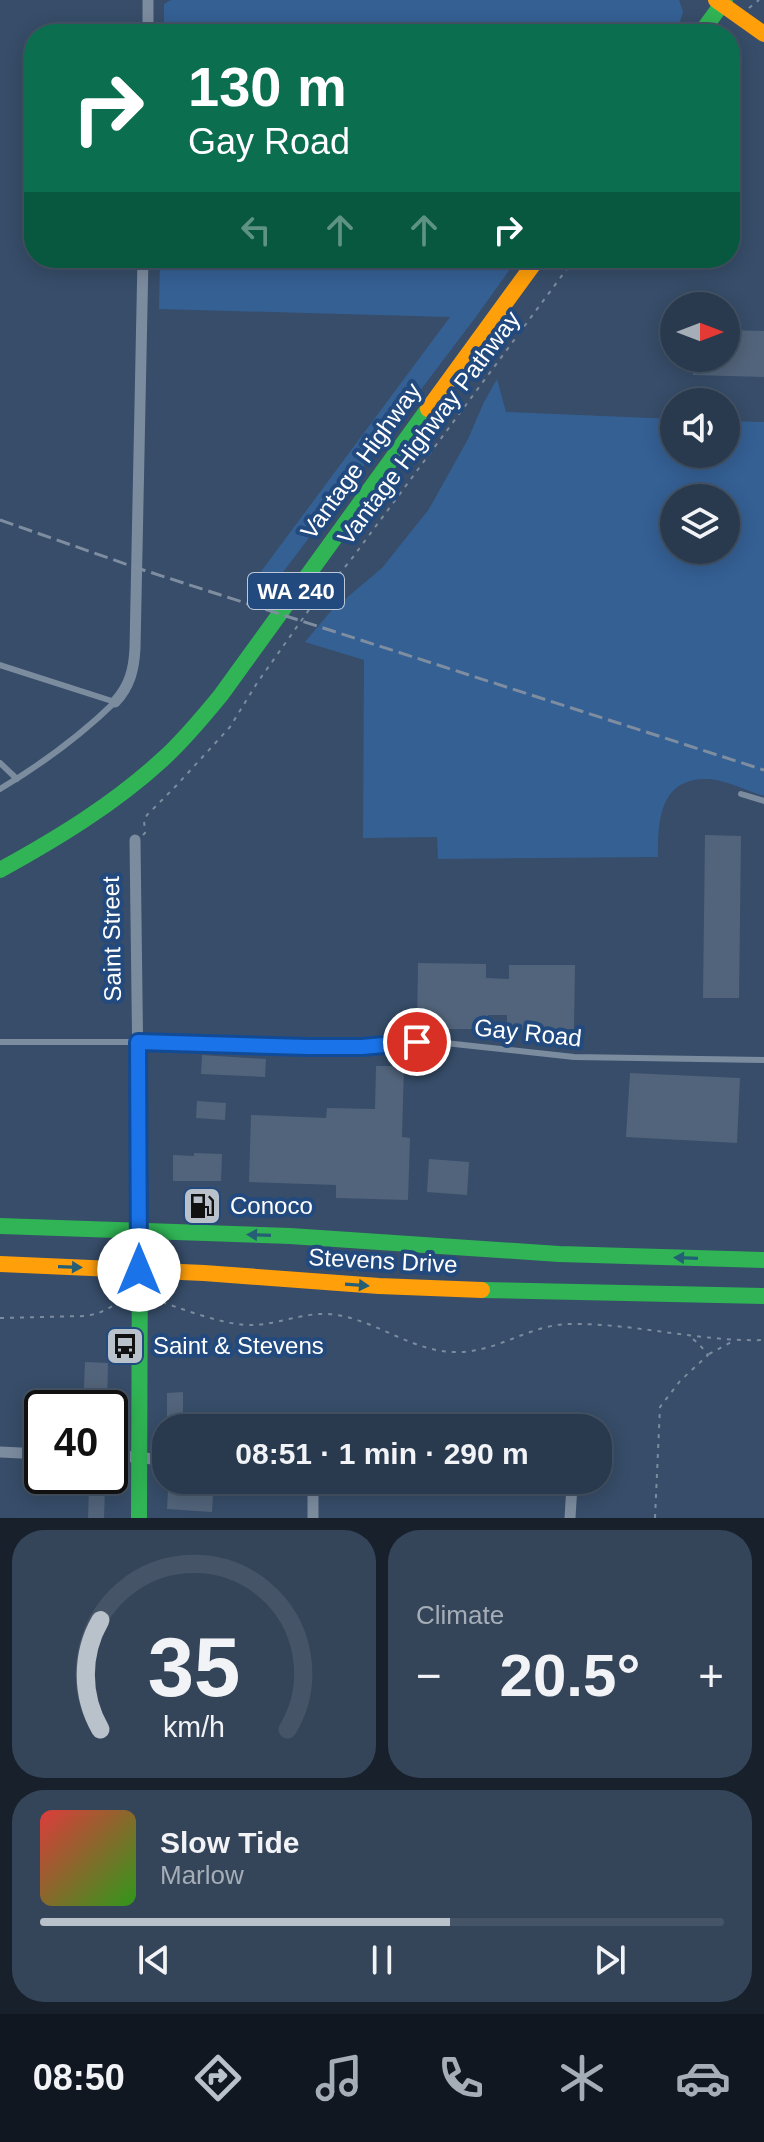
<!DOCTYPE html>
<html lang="en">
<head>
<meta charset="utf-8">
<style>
	:root { --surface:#293a4f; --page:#354559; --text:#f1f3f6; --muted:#a5adb7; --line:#455466; --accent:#b9c1ca }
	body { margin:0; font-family:Arial,sans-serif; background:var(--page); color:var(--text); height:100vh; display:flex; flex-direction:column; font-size:30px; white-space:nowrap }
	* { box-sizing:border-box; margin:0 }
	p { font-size:26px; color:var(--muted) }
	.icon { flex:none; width:44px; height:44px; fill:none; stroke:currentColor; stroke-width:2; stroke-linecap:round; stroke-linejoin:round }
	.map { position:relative; height:1518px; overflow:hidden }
	.drawer { display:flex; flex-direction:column; gap:12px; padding:12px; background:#17202b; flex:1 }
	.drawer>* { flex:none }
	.top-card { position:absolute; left:24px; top:24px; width:716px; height:244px; border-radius:32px; box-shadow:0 4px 20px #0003,0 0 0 2px var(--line); background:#0b6e4f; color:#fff; overflow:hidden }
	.needle { width:52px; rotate:90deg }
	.fabs { position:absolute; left:660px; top:292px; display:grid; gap:16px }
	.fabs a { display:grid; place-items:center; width:80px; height:80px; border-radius:50%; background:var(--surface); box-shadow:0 4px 20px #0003,0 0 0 2px var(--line); font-size:40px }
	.speed { position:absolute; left:24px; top:1390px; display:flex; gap:16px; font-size:40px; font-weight:700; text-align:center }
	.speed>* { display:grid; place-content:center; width:104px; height:104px; border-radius:50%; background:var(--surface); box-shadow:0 4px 20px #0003,0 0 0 2px var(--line); line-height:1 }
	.speed .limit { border:4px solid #111; border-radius:12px; background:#fff; color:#111 }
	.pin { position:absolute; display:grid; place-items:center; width:68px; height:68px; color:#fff; margin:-34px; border:4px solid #fff; border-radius:50%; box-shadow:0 2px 8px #0007 }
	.me { position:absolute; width:88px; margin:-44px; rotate:0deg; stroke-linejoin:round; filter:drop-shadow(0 0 6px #0008) }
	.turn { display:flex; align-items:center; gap:28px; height:168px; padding:0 32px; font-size:36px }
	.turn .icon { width:104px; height:104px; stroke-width:2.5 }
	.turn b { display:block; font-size:56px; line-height:68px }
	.lanes { display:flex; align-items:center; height:76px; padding:0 32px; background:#0003; justify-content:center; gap:40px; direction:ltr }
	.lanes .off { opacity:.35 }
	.big { font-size:60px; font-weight:700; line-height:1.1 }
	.drawer .widget { flex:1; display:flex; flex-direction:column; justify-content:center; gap:12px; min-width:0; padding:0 28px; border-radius:32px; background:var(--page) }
	.drawer .dial { align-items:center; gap:0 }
	.dial svg { height:208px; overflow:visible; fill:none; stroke:var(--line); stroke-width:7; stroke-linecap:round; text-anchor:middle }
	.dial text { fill:var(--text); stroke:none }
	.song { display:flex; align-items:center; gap:24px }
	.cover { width:96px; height:96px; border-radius:12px; background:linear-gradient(135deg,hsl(0 70% 55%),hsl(110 70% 35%)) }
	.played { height:8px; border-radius:4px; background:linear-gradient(90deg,var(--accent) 60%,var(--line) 60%) }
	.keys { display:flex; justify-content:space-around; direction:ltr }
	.heat { display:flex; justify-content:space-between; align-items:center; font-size:44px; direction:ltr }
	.drawer .tiles { flex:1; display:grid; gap:12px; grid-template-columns:1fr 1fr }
	.widget:last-child { grid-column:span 2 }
	.trip { position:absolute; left:152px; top:1414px; width:460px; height:80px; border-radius:32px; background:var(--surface); box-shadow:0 4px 20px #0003,0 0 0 2px var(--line); font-weight:700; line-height:80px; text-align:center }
	.tab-bar { display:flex; height:128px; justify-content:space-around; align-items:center; background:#101720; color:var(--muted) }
	.tab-bar .icon { width:56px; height:56px }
	.tab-bar .on { color:var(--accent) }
	.tab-bar b { font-size:36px; color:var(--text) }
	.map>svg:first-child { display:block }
</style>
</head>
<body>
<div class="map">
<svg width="764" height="1518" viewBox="0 0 764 1518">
	<rect width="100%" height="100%" fill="#374d69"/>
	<path fill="#356094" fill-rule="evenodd" d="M171,0H679L683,12L676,34H164V4Z
		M160,258H518L475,318L268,592L248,589L450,317L159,309Z
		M497,379L506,412L674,419V454H726V421L764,422V796C748,791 725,780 709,779C659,777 658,821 658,857L438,859L437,837L363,838L364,660L305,642L331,611L382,568L429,509L468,439L484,402ZM674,498H726V550H674Z"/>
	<path fill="#52647b" d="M726,330L764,331V377L693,375V358H726Z
		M705,835L741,836L739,998H703Z
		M418,963L486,964V978L509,979V965H575L574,1029H507V1015H488V1029H417Z
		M202,1055L266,1059L265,1077L201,1074Z
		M376,1066H404L402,1137L410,1138L408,1200L336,1198V1185L249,1182L251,1115L326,1118L327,1108L375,1109Z
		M630,1073L740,1078L737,1143L626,1137Z
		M197,1101L226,1103L225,1120L196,1118Z
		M194,1153L222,1154L221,1181H173V1155L194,1156Z
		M429,1159L469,1162L467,1195L427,1192Z
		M190,1199L216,1200L215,1213L189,1212Z
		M85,1362L108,1363L107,1408H83Z
		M183,1392V1428H167V1393Z
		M89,1487L105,1488L104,1518H88Z
		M168,1491L213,1494L212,1512L167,1509Z"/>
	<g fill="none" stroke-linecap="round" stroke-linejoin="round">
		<path stroke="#7c8c9f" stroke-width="2" stroke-dasharray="4 6" stroke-linecap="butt" d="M749,8L759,0
			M143,835L145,833L144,820L147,815L175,787L230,727L257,683L311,607L350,561L575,258
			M153,1299C180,1308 225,1326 253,1325C282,1324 307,1310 337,1315C380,1322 414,1353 458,1352C498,1352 531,1324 570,1324C635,1323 699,1342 764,1340
			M0,1318L86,1316L99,1313L127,1299
			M709,1354L735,1340
			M655,1518L660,1407L680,1381L708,1355L699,1344L688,1335"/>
		<path stroke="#7c8c9f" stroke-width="6" d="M0,665L115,702C80,736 42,764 0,789
			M0,763L17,779
			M741,794L764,801
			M0,1042H138L308,1047L445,1043L574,1057L764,1060"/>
		<path stroke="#7c8c9f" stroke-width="11" d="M148,34V0
			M115,702C130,686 134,669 135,648L143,258
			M135,840L140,1231
			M0,1452L42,1454
			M110,1456L138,1457L166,1461
			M276,1480L347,1488H423
			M313,1486V1518
			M570,1518L572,1485"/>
		<path stroke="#30b455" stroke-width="16" d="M700,34L725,0
			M0,870C58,838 114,804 163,759C184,740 203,717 221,695L428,409
			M0,1226L290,1236L559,1254L764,1260
			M482,1290L764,1296
			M139,1518L140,1231"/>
		<path stroke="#ff9f0a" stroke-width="16" d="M716,0L764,34
			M428,409L538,258
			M0,1264L204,1273L379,1286L482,1290"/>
		<path stroke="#7e8da0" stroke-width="3" stroke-dasharray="14 6" stroke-linecap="butt" d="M0,520L137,568L764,770"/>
	</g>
	<defs><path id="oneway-solid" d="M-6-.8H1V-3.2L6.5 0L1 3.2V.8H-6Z" transform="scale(2)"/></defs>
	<g fill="#255f76">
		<use href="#oneway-solid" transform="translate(259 1235) rotate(-178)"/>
		<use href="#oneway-solid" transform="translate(686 1258) rotate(-178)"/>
		<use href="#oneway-solid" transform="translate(70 1267) rotate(2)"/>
		<use href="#oneway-solid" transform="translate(357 1285) rotate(4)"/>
	</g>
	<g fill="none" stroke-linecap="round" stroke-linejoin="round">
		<g stroke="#114b97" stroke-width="20">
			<path id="route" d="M139,1270L138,1042L308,1047H362L417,1042"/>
		</g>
		<use href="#route" stroke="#1a73e8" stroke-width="14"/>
	</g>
	<defs>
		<g id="fuel-square" transform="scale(2)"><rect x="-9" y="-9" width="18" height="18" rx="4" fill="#b9c1ca" stroke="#224a7e"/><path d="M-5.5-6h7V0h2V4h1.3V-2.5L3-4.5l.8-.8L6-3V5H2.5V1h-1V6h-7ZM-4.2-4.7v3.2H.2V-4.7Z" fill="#111"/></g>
		<g id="bus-square" transform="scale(2)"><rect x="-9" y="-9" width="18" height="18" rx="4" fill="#b9c1ca" stroke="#224a7e"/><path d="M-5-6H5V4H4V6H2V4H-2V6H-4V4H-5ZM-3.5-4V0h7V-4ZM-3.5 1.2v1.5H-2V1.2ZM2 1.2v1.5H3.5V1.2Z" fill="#111"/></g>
	</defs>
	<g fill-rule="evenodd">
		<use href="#fuel-square" x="202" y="1206"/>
		<use href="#bus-square" x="125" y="1346"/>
	</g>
	<g text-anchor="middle" stroke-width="8" stroke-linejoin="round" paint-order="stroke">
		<rect fill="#224a7e" stroke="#bdc9d8" stroke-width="2" x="248" y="573" width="96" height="36" rx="6"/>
		<g font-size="22" font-weight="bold" fill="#fff">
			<text x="296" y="599">WA 240</text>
		</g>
		<g font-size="24" fill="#fff" stroke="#224a7e">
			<text transform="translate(429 428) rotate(-53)" y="8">Vantage Highway Pathway</text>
			<text transform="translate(361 461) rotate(-54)" y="8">Vantage Highway</text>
			<text transform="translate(112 939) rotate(-91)" y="8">Saint Street</text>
			<text transform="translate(528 1033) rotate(6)" y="8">Gay Road</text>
			<text transform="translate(383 1261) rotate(3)" y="8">Stevens Drive</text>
		</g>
		<g font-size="24" fill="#fff" stroke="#224a7e" text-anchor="start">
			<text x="230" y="1214">Conoco</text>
			<text x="153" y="1354">Saint &amp; Stevens</text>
		</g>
	</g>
</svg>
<div class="fabs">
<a><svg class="needle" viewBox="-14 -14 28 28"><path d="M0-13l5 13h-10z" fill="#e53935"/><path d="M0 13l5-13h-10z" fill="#a5adb7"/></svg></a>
<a><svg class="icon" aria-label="sound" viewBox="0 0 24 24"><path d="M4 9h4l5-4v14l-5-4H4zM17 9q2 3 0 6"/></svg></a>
<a><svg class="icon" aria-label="layers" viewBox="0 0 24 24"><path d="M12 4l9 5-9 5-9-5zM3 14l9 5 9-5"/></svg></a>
</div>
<div class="speed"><div class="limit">40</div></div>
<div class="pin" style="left:417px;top:1042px;background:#d93025"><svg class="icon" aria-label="arrive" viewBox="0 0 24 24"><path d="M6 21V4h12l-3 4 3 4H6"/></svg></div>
<svg class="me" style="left:139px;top:1270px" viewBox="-20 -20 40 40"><circle r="19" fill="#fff"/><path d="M0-13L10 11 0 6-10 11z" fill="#1a73e8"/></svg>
<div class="trip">08:51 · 1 min · 290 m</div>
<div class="top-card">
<div class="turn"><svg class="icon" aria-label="right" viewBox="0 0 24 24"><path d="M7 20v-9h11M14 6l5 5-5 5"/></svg><div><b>130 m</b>Gay Road</div></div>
<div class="lanes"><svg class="icon off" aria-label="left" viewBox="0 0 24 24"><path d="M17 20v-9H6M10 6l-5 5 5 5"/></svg><svg class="icon off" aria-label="ahead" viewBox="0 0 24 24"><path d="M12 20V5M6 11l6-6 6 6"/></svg><svg class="icon off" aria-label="ahead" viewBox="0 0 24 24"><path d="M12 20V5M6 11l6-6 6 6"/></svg><svg class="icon" aria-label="right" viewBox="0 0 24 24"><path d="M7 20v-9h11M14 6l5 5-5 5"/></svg></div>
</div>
</div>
<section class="drawer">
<div class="tiles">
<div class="widget dial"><svg viewBox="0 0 100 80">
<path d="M14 69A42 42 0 1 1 86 69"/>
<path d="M14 69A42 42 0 0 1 14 27" stroke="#b9c1ca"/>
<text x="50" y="56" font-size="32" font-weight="700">35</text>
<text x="50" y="72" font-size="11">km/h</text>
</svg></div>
<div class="widget"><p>Climate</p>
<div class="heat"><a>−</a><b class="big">20.5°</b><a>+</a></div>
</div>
<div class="widget">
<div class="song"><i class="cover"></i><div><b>Slow Tide</b><p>Marlow</p></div></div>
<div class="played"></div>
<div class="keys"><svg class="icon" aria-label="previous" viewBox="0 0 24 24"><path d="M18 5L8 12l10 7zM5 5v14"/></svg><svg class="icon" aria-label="pause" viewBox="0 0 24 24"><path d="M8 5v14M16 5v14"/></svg><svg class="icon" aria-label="next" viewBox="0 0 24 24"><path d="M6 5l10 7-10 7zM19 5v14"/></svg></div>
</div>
</div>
</section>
<nav class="tab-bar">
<b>08:50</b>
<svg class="icon on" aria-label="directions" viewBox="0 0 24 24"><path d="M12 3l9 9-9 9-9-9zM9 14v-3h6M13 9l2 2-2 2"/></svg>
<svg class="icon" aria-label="music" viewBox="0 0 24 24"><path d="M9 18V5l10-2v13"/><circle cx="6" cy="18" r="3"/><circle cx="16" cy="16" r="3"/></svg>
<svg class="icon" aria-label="phone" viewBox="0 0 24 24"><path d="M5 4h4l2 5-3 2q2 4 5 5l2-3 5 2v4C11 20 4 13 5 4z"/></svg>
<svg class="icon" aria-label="climate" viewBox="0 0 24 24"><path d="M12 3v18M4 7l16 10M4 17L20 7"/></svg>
<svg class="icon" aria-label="car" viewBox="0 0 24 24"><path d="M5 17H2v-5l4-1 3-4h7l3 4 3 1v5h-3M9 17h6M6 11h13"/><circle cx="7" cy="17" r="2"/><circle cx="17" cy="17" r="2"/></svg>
</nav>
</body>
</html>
